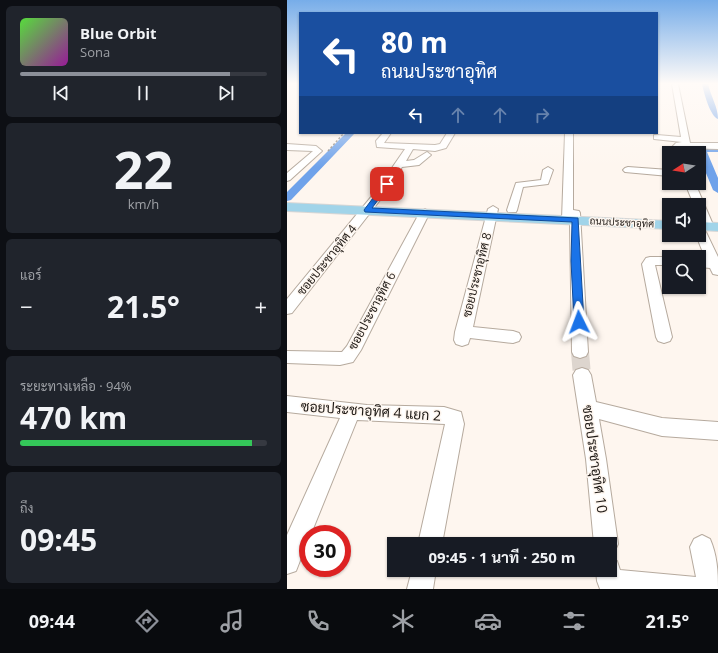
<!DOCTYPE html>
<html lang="th">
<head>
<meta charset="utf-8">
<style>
	:root { --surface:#171b24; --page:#20242c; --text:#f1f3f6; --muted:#9ea1a6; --line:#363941; --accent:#8c9099 }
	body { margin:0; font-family:"Open Sans",Sarabun,sans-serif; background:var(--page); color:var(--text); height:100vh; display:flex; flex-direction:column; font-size:15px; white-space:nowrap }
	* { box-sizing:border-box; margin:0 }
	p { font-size:13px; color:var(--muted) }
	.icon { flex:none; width:22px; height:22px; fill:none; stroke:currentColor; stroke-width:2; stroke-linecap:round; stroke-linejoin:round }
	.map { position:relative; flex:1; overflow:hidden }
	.drawer { display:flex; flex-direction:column; gap:6px; padding:6px; background:#0d0f14; width:287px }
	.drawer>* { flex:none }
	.guide { position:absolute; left:12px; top:12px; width:359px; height:122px; border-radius:0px; box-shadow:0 1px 3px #0004; background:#1a4fa0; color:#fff; overflow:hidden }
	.needle { width:26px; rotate:258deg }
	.controls { position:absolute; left:375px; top:146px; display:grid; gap:8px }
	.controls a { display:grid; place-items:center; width:44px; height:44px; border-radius:0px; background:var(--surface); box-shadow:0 1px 3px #0004; font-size:20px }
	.speed { position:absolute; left:12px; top:525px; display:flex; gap:8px; font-size:20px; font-weight:700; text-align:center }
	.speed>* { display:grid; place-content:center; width:52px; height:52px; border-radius:50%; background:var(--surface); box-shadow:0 1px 3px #0004; line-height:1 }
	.speed .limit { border:6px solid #d22; background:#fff; color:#111 }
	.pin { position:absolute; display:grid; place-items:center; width:34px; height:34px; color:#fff; margin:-17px; border-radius:8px; box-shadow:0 2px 6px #0006 }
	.me { position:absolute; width:44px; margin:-22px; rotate:357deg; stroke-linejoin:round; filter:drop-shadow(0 0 3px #0008) }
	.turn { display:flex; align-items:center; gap:14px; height:84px; padding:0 16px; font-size:18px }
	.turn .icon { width:52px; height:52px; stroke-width:2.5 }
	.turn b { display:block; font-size:28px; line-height:34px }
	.lanes { display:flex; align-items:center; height:38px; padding:0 16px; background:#0003; justify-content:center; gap:20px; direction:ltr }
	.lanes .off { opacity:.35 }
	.big { font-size:30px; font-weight:700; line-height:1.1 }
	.drawer .widget { flex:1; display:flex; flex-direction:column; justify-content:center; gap:6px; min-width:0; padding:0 14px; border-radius:6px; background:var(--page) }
	.drawer .dial { align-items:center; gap:0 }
	.dial b { font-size:52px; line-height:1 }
	.song { display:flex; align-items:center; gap:12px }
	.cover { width:48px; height:48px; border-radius:6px; background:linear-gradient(135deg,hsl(110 70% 55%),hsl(300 70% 35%)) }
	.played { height:4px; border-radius:2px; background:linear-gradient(90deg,var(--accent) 85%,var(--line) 85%) }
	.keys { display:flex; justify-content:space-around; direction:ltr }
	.heat { display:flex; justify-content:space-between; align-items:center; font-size:22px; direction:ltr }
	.charge { height:6px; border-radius:3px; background:linear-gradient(90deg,#34c759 94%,var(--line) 0) }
	.trip { position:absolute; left:100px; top:537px; width:230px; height:40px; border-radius:0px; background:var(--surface); box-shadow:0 1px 3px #0004; font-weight:700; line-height:40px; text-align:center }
	.dock { display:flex; height:64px; justify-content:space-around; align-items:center; background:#090b0e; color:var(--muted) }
	.dock .icon { width:28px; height:28px }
	.dock .on { color:var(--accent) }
	.dock b { font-size:18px; color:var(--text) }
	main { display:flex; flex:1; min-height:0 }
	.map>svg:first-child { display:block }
</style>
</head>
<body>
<main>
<section class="drawer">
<div class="widget">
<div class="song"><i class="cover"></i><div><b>Blue Orbit</b><p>Sona</p></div></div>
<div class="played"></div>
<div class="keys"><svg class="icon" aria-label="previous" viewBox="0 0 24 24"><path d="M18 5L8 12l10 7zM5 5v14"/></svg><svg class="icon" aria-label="pause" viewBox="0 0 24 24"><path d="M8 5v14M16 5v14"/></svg><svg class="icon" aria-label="next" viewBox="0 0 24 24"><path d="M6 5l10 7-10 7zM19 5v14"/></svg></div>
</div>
<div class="widget dial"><b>22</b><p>km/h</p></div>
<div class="widget"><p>แอร์</p>
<div class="heat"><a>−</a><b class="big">21.5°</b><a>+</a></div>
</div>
<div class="widget"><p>ระยะทางเหลือ · 94%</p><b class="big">470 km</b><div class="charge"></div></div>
<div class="widget"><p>ถึง</p><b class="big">09:45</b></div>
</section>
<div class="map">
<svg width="431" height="589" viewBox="0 0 431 589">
	<rect width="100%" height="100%" fill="#fef6ef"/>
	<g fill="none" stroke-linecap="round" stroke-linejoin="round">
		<path fill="#6fa2ea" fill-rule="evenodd" d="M415,84H421C424,97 431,107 431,119C423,116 417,93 415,84Z
			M59,133H68L4,200L0,201V192Z
			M414,146H431V152H420L431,178V193L426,190L409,149Z"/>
		<path stroke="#ddd5ce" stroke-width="18" stroke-dasharray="18 9" stroke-linecap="butt" d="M293,352L295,375"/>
		<g stroke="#b6aa9e" stroke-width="2">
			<path id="minor" d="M385,84H391L403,143H431V149L394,148L395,153H387L385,147L389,143L395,142L367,139V135H370L394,137Z
				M96,133H104L97,143L148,145L153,144L160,133H168L159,148L148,151L126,149L119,161L127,160L140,152L144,155L132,165L115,167L97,195L5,313L0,314V299L89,191L118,149L90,147L89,141Z
				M278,133H286V210L292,211L293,213L301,352L299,356L293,358L287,356L285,352L283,222L277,221L275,219Z
				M0,144L29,146L35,151L3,180L0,181V173L26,151L0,150Z
				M261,167L266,170L261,184L236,187L230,210L229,212H221L220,210L229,183L254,180L256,170Z
				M341,167L382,170V176L338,172L336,170L338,168Z
				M398,183H408L427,227L425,229L418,230L431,257V275L426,274L423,268L412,267V259L419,260L409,235H412V226H415L412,219V205H407Z
				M206,206L211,209L186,327L226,331L232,333L234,337L232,341L226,343L183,338L181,344L175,346L169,344L167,340L168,332L201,209Z
				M138,209L143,212L74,350L66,362L53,365L0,363V351L55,352L60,346L133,212Z
				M363,257H382V265H368L385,337L383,341L377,343L371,341L369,337L355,264L359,258Z
				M295,368L301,370L304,375L309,402L375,418L431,422V440L375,436L312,419L319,459L331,544L327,552L323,554V544H307L299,459L286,375L289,370Z
				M0,396L80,405L157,407L174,412L177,424L155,544H131L158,424L70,420L24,534H21V540L9,571L0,574V535L53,418L0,412Z
				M415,535L423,539C430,555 431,571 431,589H313L310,581L309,570H323V559L330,561L333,570L409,577L403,547L407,539Z
				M125,570H149L146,589H120Z"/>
		</g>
		<g stroke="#d7d6d5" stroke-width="2">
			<path id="major" d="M0,203L382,221V229L0,211Z
				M412,222L431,223V231L412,230Z"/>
		</g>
		<path stroke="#958f89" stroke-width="1.5" stroke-dasharray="2 2" stroke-linecap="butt" d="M41,151L57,133"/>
		<use href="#minor" fill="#fff" fill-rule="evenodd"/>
		<use href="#major" fill="#a1d4e9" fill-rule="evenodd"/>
	</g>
	<linearGradient id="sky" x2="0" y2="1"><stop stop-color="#77ade9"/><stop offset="0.5" stop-color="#fffbf8"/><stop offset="1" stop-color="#fffbf8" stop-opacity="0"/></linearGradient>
	<rect width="431" height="167" fill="url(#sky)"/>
	<path fill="#1a73e8" stroke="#114b97" d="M98,182L103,184L85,208L291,218L297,322L295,324H288L287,322L284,261L285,222L78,212L77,210Z"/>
	<g text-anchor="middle" stroke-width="3" stroke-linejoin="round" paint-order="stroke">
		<g font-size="10" fill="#1f1a16" stroke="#fef6ef">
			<text transform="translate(335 222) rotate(3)" y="4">ถนนประชาอุทิศ</text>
		</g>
		<g font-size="12" fill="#1f1a16" stroke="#fef6ef">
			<text transform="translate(40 260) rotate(-51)" y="4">ซอยประชาอุทิศ 4</text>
			<text transform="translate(190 275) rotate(-76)" y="4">ซอยประชาอุทิศ 8</text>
			<text transform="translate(85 311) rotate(-62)" y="4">ซอยประชาอุทิศ 6</text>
		</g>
		<g font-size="14" fill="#1f1a16" stroke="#fef6ef">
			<text transform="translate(84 411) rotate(4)" y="5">ซอยประชาอุทิศ 4 แยก 2</text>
			<text transform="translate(308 459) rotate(82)" y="5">ซอยประชาอุทิศ 10</text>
		</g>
	</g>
</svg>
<div class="controls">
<a><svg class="needle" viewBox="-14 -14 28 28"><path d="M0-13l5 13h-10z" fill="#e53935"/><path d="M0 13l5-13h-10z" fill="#9ea1a6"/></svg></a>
<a><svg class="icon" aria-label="sound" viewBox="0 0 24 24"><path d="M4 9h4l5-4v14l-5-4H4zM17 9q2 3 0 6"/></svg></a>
<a><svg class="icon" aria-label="search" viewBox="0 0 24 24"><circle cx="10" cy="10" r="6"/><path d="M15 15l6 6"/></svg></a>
</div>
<div class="speed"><div class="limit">30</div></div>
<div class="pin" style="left:100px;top:184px;background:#d93025"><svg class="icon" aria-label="arrive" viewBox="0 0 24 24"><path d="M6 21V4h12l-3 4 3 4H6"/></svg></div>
<svg class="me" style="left:292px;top:322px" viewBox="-20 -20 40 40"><path d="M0-17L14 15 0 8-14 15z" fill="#1a73e8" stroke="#fff" stroke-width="4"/></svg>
<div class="trip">09:45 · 1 นาที · 250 m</div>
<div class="guide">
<div class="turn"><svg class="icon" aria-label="left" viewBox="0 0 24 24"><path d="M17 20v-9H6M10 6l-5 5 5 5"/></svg><div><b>80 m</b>ถนนประชาอุทิศ</div></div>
<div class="lanes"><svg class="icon" aria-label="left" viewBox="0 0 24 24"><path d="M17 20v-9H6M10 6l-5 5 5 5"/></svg><svg class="icon off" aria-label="ahead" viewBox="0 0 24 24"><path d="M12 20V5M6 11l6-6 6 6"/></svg><svg class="icon off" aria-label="ahead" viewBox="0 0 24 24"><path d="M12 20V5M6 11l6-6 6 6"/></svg><svg class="icon off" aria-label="right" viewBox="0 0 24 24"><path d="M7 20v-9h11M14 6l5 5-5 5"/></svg></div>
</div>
</div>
</main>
<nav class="dock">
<b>09:44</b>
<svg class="icon on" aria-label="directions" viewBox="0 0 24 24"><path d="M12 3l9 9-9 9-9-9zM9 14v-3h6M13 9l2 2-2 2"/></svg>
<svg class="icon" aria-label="music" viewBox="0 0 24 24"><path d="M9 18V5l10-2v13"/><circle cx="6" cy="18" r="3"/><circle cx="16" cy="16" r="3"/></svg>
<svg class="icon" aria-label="phone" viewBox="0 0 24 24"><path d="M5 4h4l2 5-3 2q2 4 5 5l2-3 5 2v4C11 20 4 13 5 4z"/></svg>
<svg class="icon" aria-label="climate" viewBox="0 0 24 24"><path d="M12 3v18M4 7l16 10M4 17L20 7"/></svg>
<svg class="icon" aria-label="car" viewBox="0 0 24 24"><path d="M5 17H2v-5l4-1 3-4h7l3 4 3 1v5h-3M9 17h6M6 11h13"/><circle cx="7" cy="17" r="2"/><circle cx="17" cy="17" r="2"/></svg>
<svg class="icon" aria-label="filters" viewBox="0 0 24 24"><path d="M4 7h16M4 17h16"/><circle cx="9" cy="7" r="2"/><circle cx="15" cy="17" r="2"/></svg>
<b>21.5°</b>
</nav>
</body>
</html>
